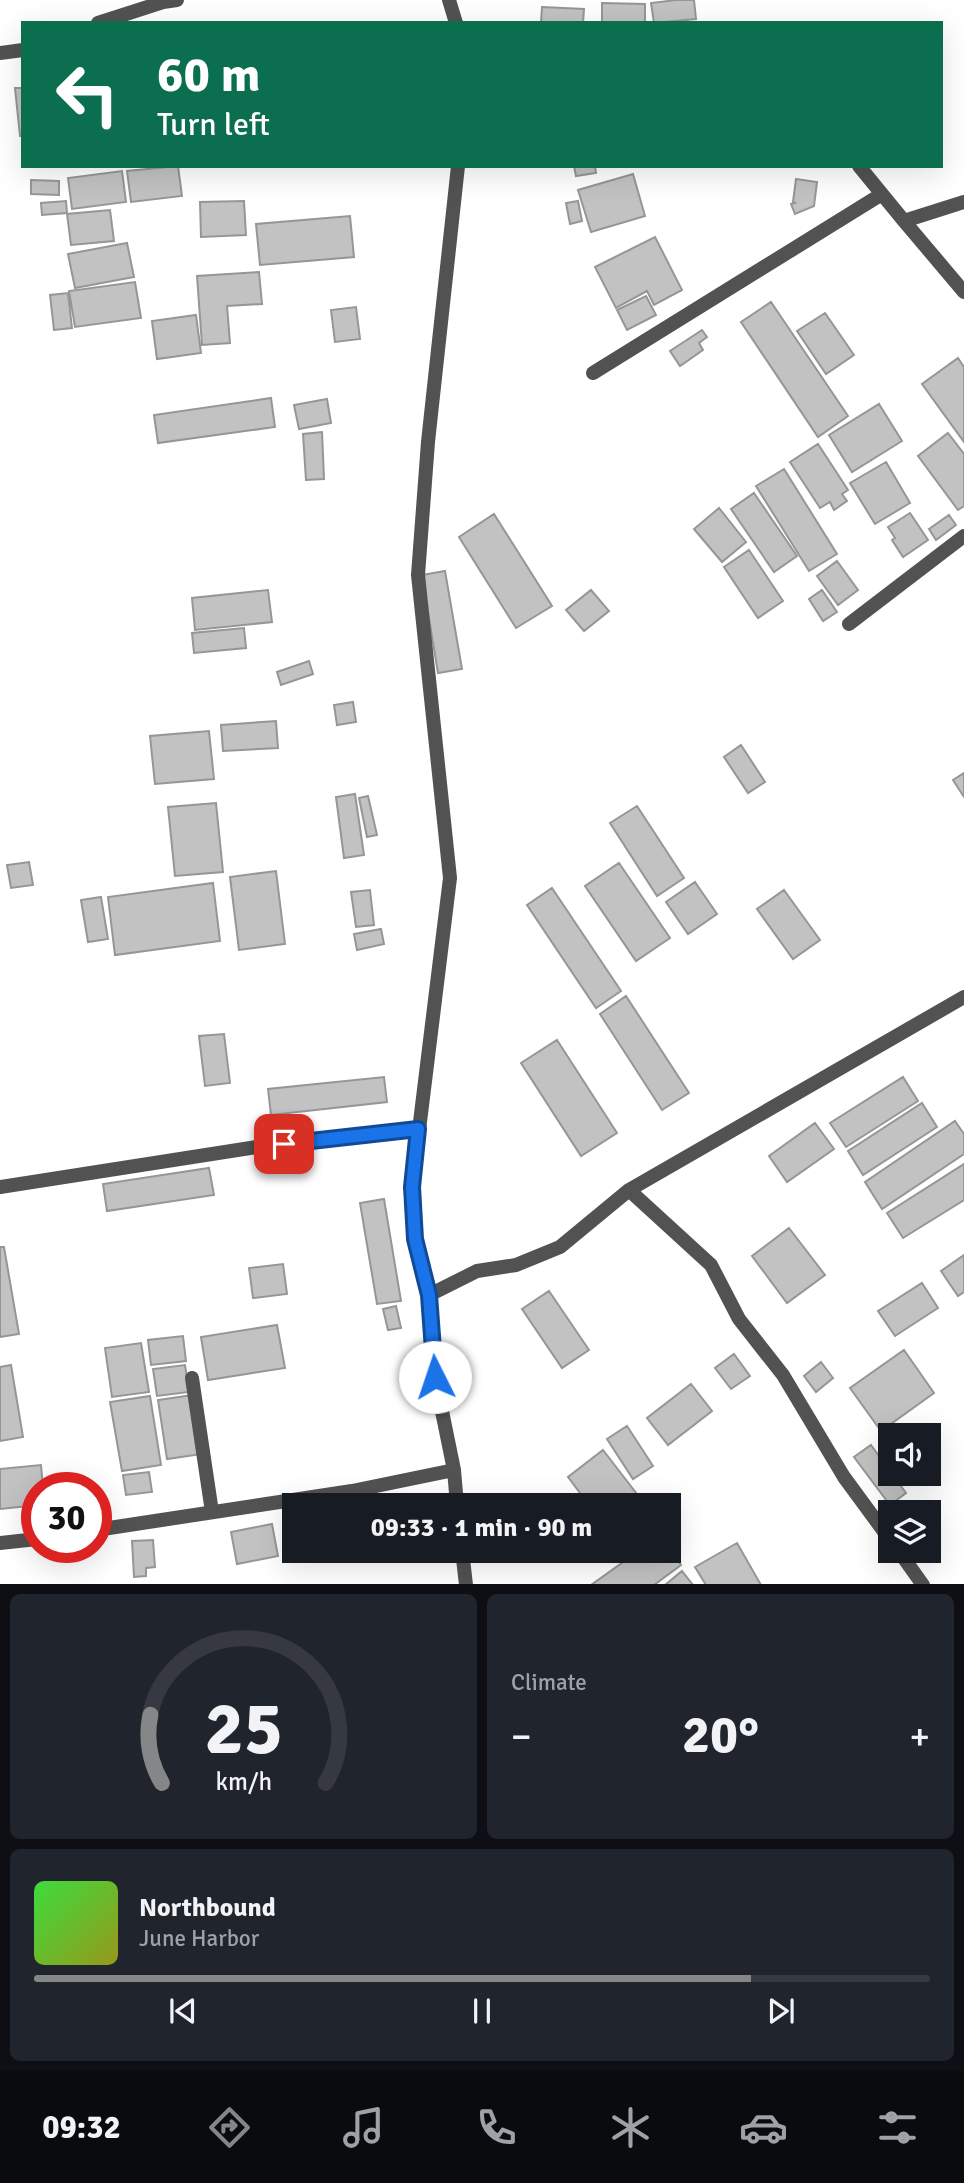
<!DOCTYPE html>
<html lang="en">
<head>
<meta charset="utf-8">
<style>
	:root { --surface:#171b24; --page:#20242c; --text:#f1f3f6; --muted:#9ea1a6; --line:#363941; --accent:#858687 }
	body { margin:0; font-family:Signika,sans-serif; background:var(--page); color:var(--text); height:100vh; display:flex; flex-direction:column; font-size:26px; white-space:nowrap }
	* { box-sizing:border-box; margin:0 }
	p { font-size:23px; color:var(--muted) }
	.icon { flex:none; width:38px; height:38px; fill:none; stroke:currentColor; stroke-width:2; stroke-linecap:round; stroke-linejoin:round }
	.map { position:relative; height:1584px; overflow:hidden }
	.drawer { display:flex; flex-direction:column; gap:10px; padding:10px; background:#0d0f14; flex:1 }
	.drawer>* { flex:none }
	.guide { position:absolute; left:21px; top:21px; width:922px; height:147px; border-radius:0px; box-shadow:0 7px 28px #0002; background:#0b6e4f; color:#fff; overflow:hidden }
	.fabs { position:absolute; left:878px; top:1423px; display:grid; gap:14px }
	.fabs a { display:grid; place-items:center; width:63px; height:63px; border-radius:0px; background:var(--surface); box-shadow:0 7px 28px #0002; font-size:35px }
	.speed { position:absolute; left:21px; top:1472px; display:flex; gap:14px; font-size:35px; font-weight:700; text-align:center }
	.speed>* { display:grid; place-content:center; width:91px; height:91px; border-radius:50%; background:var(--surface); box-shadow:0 7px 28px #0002; line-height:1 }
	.speed .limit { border:10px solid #d22; background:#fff; color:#111 }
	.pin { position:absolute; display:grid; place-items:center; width:60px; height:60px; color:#fff; margin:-30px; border-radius:14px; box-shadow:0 4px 10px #0006 }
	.me { position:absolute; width:77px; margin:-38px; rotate:356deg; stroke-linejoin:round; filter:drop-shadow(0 0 5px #0008) }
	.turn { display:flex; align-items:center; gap:24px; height:147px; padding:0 21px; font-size:32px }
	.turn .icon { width:91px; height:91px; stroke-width:2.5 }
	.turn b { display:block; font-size:49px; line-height:60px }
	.big { font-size:52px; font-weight:800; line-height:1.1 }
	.drawer .card { flex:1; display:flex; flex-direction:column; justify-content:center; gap:10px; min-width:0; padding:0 24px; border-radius:10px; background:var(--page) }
	.drawer .dial { align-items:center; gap:0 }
	.dial svg { height:182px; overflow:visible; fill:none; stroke:var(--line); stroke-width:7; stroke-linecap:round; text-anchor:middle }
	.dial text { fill:var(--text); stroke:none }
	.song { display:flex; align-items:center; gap:21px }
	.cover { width:84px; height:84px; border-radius:10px; background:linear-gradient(135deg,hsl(120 70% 55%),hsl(60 70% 35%)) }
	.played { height:7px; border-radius:4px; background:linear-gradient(90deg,var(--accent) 80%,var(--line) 80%) }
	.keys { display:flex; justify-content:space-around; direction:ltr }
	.heat { display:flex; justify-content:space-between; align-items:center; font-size:38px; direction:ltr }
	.drawer .tiles { flex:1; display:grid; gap:10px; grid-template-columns:1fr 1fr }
	.card:last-child { grid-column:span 2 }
	.trip { position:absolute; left:282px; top:1493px; width:399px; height:70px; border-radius:0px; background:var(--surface); box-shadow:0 7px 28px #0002; font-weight:800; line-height:70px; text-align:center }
	.menu { display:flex; height:112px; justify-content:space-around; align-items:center; background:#090b0e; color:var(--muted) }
	.menu .icon { width:49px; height:49px }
	.menu .selected { color:var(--accent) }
	.menu b { font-size:32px; color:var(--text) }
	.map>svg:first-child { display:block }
</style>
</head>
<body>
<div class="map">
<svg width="964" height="1585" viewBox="0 0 964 1585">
	<rect width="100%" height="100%" fill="#fff"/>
	<path fill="#c2c2c2" stroke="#969696" stroke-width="2" d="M676,0H694L696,19L654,23L651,3Z
		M602,3L645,4V23H602Z
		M542,7L584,9L583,23H541Z
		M15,88H23V135L20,136Z
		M178,166L182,196L131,202L127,171Z
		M574,166H595L596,173L576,176Z
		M122,171L126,202L72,209L68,178Z
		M633,174L645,216L591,232L578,190Z
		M796,179L817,182L814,206L795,214L791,204L795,203L793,202Z
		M31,180L59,181V195L31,194Z
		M66,201L67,213L42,215L41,203Z
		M244,201L246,235L201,237L200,202Z
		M578,201L582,221L570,224L566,203Z
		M110,210L114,241L71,245L67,214Z
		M350,216L354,257L260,265L256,224Z
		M655,237L682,290L654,305L647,291L616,308L595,267Z
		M127,243L134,277L75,288L68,254Z
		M259,272L262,304L227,306L230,343L202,345L197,276Z
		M135,282L141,318L75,327L69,291Z
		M68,293L72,328L54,330L50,295Z
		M646,296L656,315L627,330L617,310Z
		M771,302L848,416L818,437L741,322Z
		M356,307L360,339L335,342L331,310Z
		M825,313L854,355L826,374L797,331Z
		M196,315L201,353L157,359L152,321Z
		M702,330L707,337L699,343L703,350L680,366L670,351Z
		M958,358L964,367V442L922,384Z
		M271,398L275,427L158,443L154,415Z
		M327,399L331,423L299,429L294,405Z
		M879,404L902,441L852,472L829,435Z
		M322,432L324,479L306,480L303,434Z
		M948,433L964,454V506L958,510L918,456Z
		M818,444L848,490L842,494L847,501L834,510L830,502L820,508L790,462Z
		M886,462L910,503L875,524L850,483Z
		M784,469L837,554L809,571L756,486Z
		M754,493L797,556L774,572L731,509Z
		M719,508L746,542L722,562L694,529Z
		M910,513L928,540L903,557L892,540L895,538L888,527Z
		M494,514L552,606L516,628L459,537Z
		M949,515L956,525L936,540L929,529Z
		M749,550L783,601L758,618L724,567Z
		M837,561L858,590L838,605L817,576Z
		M445,571L462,669L438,673L422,575Z
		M268,590L272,622L195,630L192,598Z
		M591,590L609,611L584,631L566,610Z
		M822,590L837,612L823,621L809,599Z
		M244,628L246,648L194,653L192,633Z
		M309,661L313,674L281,685L277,672Z
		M353,702L356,722L337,725L334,705Z
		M276,721L278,748L223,751L221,725Z
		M209,731L214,779L155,784L150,736Z
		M741,745L765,782L748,793L724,757Z
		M964,773V797L953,780Z
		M355,794L364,855L344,858L336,797Z
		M368,796L377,835L367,837L359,798Z
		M216,803L223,872L175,876L168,807Z
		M637,806L684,878L657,896L610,823Z
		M29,862L33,885L11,888L7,865Z
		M619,863L670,938L636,961L585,886Z
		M276,871L285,944L239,950L230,877Z
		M695,882L717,914L688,934L666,902Z
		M213,883L220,941L115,955L108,897Z
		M552,888L621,991L596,1008L527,905Z
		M370,890L374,925L356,927L351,892Z
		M784,890L820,940L793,959L757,909Z
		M101,897L108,939L88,942L81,900Z
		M381,929L384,944L357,950L354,934Z
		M626,996L689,1093L662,1110L600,1014Z
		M224,1034L230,1083L205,1086L199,1036Z
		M557,1040L617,1133L581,1156L521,1063Z
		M384,1077L387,1102L271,1115L268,1089Z
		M903,1077L918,1101L846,1147L830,1123Z
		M922,1103L937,1127L863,1175L848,1151Z
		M955,1121L964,1134V1154L882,1209L865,1182Z
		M815,1123L834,1149L787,1182L769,1156Z
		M964,1164V1200L903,1238L887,1213Z
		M209,1168L214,1195L107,1211L103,1184Z
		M384,1199L401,1301L377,1304L360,1203Z
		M789,1228L825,1275L787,1303L752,1256Z
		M0,1247H4L19,1334L0,1337Z
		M964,1255V1292L958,1296L941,1271Z
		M283,1264L287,1294L253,1298L249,1268Z
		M922,1283L938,1308L895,1336L878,1311Z
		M549,1291L589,1350L562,1368L522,1309Z
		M396,1306L401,1328L388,1330L383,1309Z
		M277,1325L285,1368L208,1380L201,1337Z
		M183,1336L186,1361L151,1365L148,1340Z
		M141,1343L149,1392L112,1397L105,1348Z
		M904,1350L934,1393L881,1431L850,1388Z
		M734,1354L750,1376L731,1389L715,1368Z
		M821,1362L833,1378L816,1392L804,1376Z
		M11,1365L23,1437L0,1441V1367Z
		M185,1365L189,1392L157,1396L153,1369Z
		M691,1384L712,1411L668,1445L647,1418Z
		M193,1395L202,1454L167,1459L158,1400Z
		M150,1396L161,1465L122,1471L110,1402Z
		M627,1426L653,1466L633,1479L607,1439Z
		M871,1445L906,1493L890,1505L854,1457Z
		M603,1450L640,1498L631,1505H589L568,1477Z
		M41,1465L43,1488H37V1505L0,1509V1469Z
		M149,1472L152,1492L126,1495L123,1475Z
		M272,1524L278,1556L237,1564L231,1532Z
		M153,1540L155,1567L146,1568V1576L134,1577L132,1541Z
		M737,1543L761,1585H706L695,1567Z
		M668,1547L681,1565L654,1585H591L640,1550H668Z
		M682,1571L693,1585H665Z"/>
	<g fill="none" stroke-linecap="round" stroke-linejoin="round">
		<path stroke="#525252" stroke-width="14" d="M449,0L456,23
			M98,23L163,2L177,0
			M0,53L23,50
			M859,166L904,221L964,202
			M904,221L964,292
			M593,373L882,194
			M849,624L964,536
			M0,1187L257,1147L418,1129
			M629,1190L711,1265L739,1319L783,1375L844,1477L891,1541
			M429,1295L477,1271L516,1265L560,1247L629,1190L964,997
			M192,1378L212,1512
			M457,1505L454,1470L435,1377L429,1295L415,1239L412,1187L450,878L418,575L428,442L458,166
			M96,1530L352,1491L454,1470
			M0,1543L37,1539
			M462,1550L466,1585
			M898,1550L923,1585"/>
	</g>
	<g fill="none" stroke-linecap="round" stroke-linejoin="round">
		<g stroke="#114b97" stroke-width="18">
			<path id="route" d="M284,1144L418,1129L412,1187L415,1239L429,1295L435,1377"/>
		</g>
		<use href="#route" stroke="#1a73e8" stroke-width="12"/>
	</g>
</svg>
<div class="fabs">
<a><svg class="icon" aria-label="sound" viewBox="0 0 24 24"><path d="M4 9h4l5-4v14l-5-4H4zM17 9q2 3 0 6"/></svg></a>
<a><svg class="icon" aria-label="layers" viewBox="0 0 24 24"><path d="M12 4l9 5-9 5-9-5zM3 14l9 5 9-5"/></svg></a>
</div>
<div class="speed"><div class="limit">30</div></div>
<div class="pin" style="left:284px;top:1144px;background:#d93025"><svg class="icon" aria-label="arrive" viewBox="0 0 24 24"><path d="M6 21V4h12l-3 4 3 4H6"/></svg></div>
<svg class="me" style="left:435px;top:1377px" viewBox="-20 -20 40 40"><circle r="19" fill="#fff"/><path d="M0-13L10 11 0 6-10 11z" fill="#1a73e8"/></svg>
<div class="trip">09:33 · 1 min · 90 m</div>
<div class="guide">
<div class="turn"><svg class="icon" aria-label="left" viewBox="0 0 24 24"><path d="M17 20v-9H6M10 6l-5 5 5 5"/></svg><div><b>60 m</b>Turn left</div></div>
</div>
</div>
<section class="drawer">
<div class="tiles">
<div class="card dial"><svg viewBox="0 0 100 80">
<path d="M14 69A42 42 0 1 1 86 69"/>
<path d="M14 69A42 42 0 0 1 9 39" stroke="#858687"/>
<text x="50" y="56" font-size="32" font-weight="700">25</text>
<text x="50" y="72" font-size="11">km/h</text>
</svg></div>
<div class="card"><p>Climate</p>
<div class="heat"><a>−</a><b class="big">20°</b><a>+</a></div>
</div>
<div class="card">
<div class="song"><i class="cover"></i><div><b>Northbound</b><p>June Harbor</p></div></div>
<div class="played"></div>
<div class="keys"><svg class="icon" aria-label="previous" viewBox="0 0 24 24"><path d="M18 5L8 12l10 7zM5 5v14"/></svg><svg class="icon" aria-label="pause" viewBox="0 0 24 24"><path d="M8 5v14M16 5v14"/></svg><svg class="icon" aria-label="next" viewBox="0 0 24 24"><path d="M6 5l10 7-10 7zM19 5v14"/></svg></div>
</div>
</div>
</section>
<nav class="menu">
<b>09:32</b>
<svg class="icon selected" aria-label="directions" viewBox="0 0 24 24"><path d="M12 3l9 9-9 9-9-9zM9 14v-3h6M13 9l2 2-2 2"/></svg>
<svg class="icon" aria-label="music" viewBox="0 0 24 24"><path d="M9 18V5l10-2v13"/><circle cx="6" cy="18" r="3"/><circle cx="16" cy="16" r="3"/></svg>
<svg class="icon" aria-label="phone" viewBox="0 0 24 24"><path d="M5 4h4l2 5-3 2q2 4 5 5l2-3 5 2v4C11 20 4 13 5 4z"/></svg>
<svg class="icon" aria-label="climate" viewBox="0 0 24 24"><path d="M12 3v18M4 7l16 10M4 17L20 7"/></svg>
<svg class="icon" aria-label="car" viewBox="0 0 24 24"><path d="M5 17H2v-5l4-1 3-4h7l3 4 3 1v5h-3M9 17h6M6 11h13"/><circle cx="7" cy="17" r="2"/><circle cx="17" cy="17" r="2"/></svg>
<svg class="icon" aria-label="filters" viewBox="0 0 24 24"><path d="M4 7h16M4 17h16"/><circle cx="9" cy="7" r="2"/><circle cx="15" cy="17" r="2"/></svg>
</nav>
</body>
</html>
